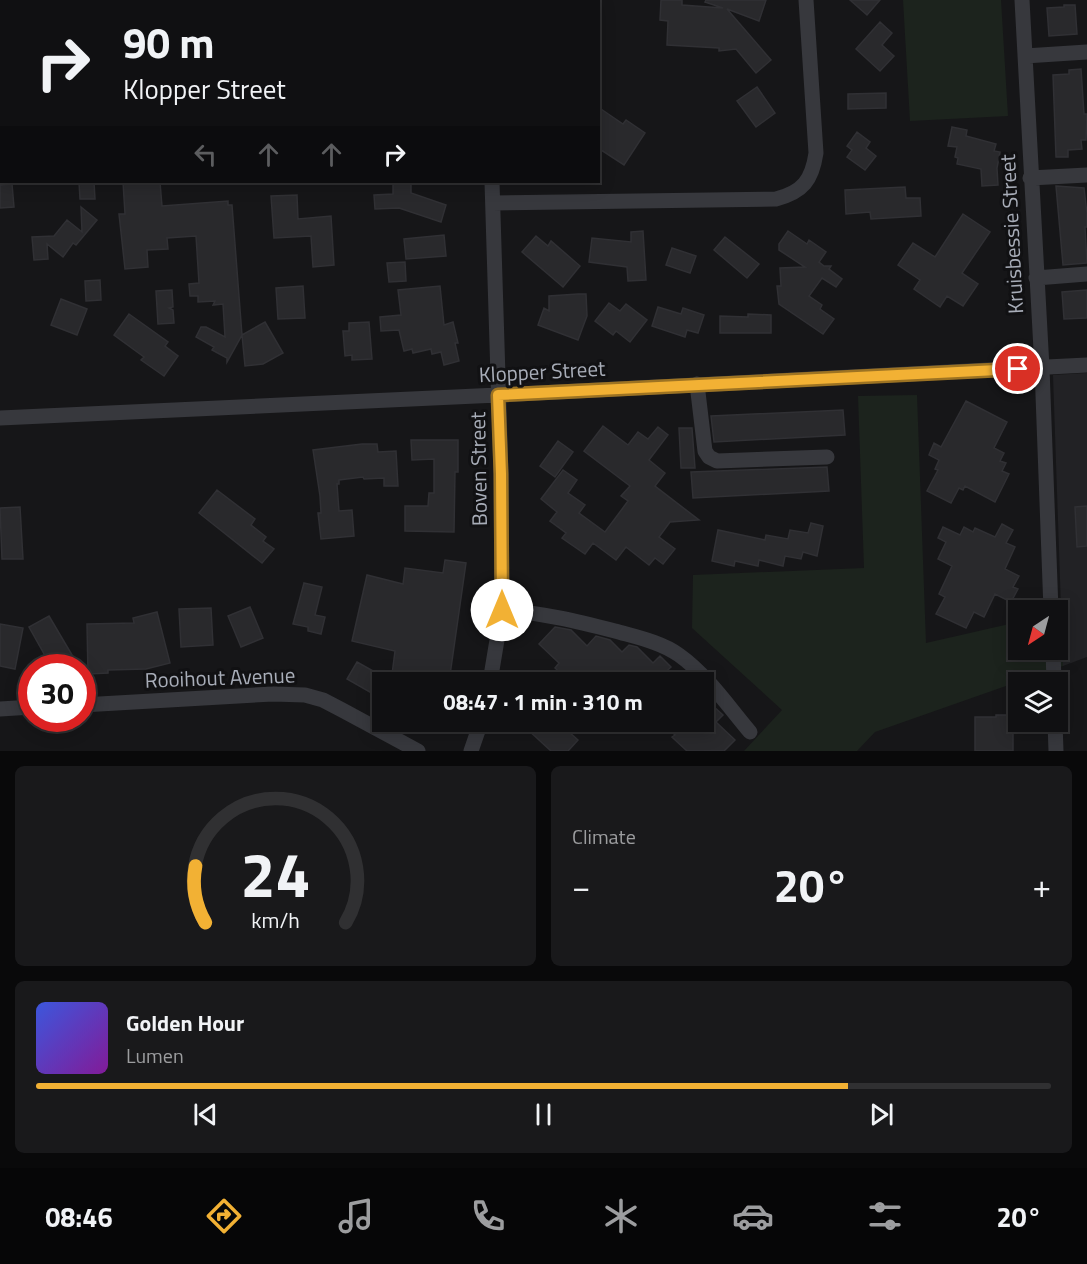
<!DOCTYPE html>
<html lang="en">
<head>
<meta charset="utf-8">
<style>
	:root { --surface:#101012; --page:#19191b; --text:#f1f3f6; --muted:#9c9d9f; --line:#303032; --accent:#f2b134 }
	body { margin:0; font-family:"Titillium Web",sans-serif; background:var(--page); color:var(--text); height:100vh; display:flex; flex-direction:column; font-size:22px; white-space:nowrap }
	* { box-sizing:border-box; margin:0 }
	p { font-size:20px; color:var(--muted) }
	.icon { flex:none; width:33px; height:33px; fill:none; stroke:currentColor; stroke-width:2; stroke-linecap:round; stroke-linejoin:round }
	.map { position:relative; height:751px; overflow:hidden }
	.details { display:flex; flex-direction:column; gap:15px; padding:15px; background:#09090a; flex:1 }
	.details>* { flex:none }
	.guide { position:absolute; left:0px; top:0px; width:600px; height:183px; box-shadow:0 3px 15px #0003,0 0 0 2px var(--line); background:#101012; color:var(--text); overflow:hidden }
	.needle { width:39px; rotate:216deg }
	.controls { position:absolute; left:1008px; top:600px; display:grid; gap:12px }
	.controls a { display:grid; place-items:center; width:60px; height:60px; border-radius:0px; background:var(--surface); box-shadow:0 3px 15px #0003,0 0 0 2px var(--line); font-size:30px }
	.speed { position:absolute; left:18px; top:654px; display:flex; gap:12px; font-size:30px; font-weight:700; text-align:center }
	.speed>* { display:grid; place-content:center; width:78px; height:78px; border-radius:50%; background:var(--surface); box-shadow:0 3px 15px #0003,0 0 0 2px var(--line); line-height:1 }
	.speed .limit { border:9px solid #d22; background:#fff; color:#111 }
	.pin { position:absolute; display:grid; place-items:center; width:51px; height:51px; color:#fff; margin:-26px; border:3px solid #fff; border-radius:50%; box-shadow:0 2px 6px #0007 }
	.me { position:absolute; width:66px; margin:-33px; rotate:0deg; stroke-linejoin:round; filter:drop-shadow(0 0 4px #0008) }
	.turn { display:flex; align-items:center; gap:21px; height:126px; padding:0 24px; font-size:27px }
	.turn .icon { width:78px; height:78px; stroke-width:2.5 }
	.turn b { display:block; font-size:42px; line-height:51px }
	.lanes { display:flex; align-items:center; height:57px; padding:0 24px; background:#0003; justify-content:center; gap:30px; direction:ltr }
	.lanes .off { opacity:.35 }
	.big { font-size:45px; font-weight:700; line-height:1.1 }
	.details .card { flex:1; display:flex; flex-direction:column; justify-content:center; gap:9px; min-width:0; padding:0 21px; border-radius:9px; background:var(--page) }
	.details .dial { align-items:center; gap:0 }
	.dial svg { height:156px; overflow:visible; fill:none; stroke:var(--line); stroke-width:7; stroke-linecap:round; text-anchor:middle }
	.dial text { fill:var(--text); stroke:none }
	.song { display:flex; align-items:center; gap:18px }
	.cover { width:72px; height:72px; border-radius:9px; background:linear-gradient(135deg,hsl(230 70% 55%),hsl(290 70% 35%)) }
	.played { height:6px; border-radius:3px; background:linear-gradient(90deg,var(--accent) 80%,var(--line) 80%) }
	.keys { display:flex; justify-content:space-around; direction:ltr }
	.heat { display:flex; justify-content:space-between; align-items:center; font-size:33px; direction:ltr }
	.details .tiles { flex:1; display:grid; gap:15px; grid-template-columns:1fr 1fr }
	.card:last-child { grid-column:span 2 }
	.trip { position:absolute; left:372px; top:672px; width:342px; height:60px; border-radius:0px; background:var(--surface); box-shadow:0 3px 15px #0003,0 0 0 2px var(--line); font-weight:700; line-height:60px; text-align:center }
	.tabs { display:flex; height:96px; justify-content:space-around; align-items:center; background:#060607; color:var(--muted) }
	.tabs .icon { width:42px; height:42px }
	.tabs .current { color:var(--accent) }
	.tabs b { font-size:27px; color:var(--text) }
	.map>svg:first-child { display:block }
</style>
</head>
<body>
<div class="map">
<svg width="1087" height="751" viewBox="0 0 1087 751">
	<rect width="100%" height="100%" fill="#161618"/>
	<path fill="#222225" d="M1087,373V657L1063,666L1053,375Z"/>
	<path fill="#1c231d" d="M903,0H1001L1008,116L910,121Z
		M917,395L926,643L1018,622V650H1058V613L1062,612L1063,666L875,732L857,751H744L782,710L692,628L693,575L864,568L858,396Z"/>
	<path fill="#29292c" stroke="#303034" stroke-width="1.5" d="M661,0H682V5L723,8L705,2L706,0H766L759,21L727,9L771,60L756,73L736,49L719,51V48L667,45L668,21L660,20Z
		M850,0H880L867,15Z
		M1064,5H1075L1077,34L1049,36L1047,8L1064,7Z
		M880,22L892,33L882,45L894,56L880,71L856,49Z
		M1081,69L1084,114H1087L1086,140H1081L1082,149L1068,150V157H1056L1053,75L1069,74V70Z
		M757,87L775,113L756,127L737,101Z
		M886,93V108L848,109V94Z
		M598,107L623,124L626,120L645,133L624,165L598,148Z
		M952,127L967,130L966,136L996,144L994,151L1000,152L997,168L998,185L982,186L981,169L957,164L958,158L955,157L957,147L948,146Z
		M857,132L870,142L866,148L876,156L865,170L847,157L852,150L847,146Z
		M79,182H94L95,199H80Z
		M123,182H160L162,206L228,201V205H232L242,335L227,362V358L212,350L214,347L196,337L201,327H206L225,337L223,304L213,305L215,301L198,302V296H190L189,284L199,283L196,236L167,238L168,249L147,250L148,267L125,269L119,214H125Z
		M393,182H411V193L446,205L441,222L399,208L375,209L374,195L393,194Z
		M12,184L14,207L0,208V185Z
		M1056,186L1084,188L1087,214V227H1085L1087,263L1063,265Z
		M905,187L906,198H920L921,216L871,219L870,212L846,214L845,190Z
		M297,195L298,219L331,216L334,265L313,267L311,236L274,238L271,196Z
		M81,207L97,220L76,245L73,243L63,257L47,244L48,259L34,260L32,237L54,236L67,220L82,232Z
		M963,214L990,232L962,273L978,284L963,306L947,296L940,307L914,289L920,280L898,265L913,243L935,257Z
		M643,231L646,280L628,281L627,267L589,262L592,238L631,242V232Z
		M788,231L807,244L809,240L826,252L819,262L824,266H831L829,269L842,279L836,287L822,278L809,296L822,305L820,309L834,319L823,334L779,304L777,286H781L780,268L805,267L779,250V244Z
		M444,235L446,256L406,259L404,239Z
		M536,236L548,246L551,241L580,266L563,287L522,252Z
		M725,237L759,264L747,278L714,250Z
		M672,248L696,256L690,273L666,265Z
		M405,262L406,281L389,282L387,263Z
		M100,280L101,300L86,301L85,281Z
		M303,286L305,318L278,319L276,288Z
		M440,286L444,325L453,322L458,343H455L459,361L444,365L441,352L432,354L431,349L413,353L412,349L404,351L399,330L381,331L380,317L401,315L398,290Z
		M172,290L173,307L169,308L173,310L174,323L158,324L156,291Z
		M1087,290V318L1064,319L1062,292Z
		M578,294H586L587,316L578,340L538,325L544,308L549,311V296Z
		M61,299L87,309L77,335L51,325Z
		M609,303L620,311L626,304L647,320L630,342L616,331L613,335L595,321Z
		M658,307L681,314L683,308L704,315L698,333L687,330L685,337L652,326Z
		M129,314L168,342L165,346L178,356L164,376L141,360L144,357L114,335Z
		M748,314L771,315V333H720V316L748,317Z
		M265,322L283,353L263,364L245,366L242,335Z
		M369,322L372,359L352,360V355L345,356L343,331H349V323Z
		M966,401L1007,422L994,448L1004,453L1000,461L1006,463L1002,471L1009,474L995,502L965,486L963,490L959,488L951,503L927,491L938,470L935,469L939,460L929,455L934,443L941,447Z
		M843,410L845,435L714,442L711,416Z
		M603,426L628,445L638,432L648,439L658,427L668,435L649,460L665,473L655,486L699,520L670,522L659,537L675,549L663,564L655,558L649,565L626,547L616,560L593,543L585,554L562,538L566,533L550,521L557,512L541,499L563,470L577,480L568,493L585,505L579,513L605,532L628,501L621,496L630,486L584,451Z
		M679,428H692L695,468H681Z
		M411,440H458V472H455L454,532L405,531V506H428L429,493H434V459L412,460Z
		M558,441L573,452L555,477L540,466Z
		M362,444H377L378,452L396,451L398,486H384V478L364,479L363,477L339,480V484H337L339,511L352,510L354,536L321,539L318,513H321L320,496L313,450Z
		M827,467L829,491L693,498L691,472Z
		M217,490L255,519L251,525L266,537L263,541L274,549L262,563L199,513Z
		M1087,506V546L1077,547L1075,507Z
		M20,507L23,559H2L0,508Z
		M811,523L823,526L817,556L803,552L801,559L785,556L783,566L759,560L758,566L735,561L734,566L712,561L718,530L765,540L766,535L788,539L790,530L808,533Z
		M1002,524L1013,530L1006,543L1015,547L1005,569L1019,576L1013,587L1018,589L1011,602L995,594L984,617L974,612L966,628L936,614L945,597L939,594L952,566L938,559L946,542L938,538L943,527L960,535L964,527L973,532L975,528L995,537Z
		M445,560L466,563L449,682H391L395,651L352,641L367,575L403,584L405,568L443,573Z
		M304,583L322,587L315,615L325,617L321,634L308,631V627L293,624Z
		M250,607L263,638L241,647L228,616Z
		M211,608L213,645L181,647L179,609Z
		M157,612L170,663L146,669L108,670V673L88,674L87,624L134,623L133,618Z
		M49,616L75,660L62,668H52L29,627Z
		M0,624L23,628L15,669L0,666Z
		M555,627L571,630L587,646L596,636L610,640L622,652L629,645L637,647L653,663L660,656L671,667L655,682H609L603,676L597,682H570L555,668L559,663L539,644Z
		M357,662L382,676V699L347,679Z
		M712,705L723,715L716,722L735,740L724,751H687L672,737L675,735L661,722H704V715Z
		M996,715H1013V751H975V717H996Z
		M533,722H558L578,740L568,751H551L526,728Z"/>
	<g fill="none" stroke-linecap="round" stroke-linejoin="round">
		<path stroke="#37383d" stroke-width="15" d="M483,0V2
			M1022,0L1042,368L1051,610
			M44,2L70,0
			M0,4H2
			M1025,56L1087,52
			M1030,178L1087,175
			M493,203L776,199C803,192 812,180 816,153L806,0
			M1036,278L1087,274
			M697,384L705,451L709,457L717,461L827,457
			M0,418L498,395L1087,365
			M502,610C543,613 576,621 615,631C636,637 661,642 679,655C707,675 728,706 750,732
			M1053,650L1054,682
			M490,682L502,610L501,474L492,182
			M82,705L273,694L305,695L323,700L344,711L418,751
			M0,709L32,707
			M1055,722L1056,751
			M471,751L481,722"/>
	</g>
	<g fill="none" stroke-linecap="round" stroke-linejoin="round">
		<g stroke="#9d7322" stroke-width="15">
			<path id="route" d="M502,610L501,474L498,395L1018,369"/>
		</g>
		<use href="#route" stroke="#f2b134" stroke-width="10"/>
	</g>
	<g text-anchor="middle" stroke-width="6" stroke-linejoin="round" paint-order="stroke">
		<g font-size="21" fill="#a8adb8" stroke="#111113">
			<text transform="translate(1012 234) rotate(-93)" y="7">Kruisbessie Street</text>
			<text transform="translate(542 372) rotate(-3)" y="7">Klopper Street</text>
			<text transform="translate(479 469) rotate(-91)" y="7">Boven Street</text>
			<text transform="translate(220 678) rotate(-2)" y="7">Rooihout Avenue</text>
		</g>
	</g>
</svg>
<div class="controls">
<a><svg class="needle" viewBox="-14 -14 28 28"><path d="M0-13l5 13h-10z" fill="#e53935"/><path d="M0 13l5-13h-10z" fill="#9c9d9f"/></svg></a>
<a><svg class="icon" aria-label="layers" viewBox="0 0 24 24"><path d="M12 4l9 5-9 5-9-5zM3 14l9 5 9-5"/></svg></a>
</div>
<div class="speed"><div class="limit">30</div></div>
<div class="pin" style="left:1018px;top:369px;background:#d93025"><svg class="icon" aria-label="arrive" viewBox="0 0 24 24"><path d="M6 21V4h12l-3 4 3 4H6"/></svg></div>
<svg class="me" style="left:502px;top:610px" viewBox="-20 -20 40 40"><circle r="19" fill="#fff"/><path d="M0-13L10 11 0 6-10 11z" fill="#f2b134"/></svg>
<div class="trip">08:47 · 1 min · 310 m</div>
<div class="guide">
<div class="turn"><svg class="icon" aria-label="right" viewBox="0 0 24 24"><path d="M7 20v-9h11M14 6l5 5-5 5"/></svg><div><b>90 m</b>Klopper Street</div></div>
<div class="lanes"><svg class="icon off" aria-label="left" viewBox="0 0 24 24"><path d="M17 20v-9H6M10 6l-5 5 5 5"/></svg><svg class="icon off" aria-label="ahead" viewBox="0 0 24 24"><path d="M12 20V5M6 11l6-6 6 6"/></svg><svg class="icon off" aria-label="ahead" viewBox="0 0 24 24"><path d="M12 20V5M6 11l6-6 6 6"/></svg><svg class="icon" aria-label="right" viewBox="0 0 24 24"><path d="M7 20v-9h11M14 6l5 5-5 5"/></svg></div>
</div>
</div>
<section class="details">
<div class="tiles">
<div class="card dial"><svg viewBox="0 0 100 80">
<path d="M14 69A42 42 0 1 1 86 69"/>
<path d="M14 69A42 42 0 0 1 9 40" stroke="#f2b134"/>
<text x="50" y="56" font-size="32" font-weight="700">24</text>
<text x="50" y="72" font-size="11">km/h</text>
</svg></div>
<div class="card"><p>Climate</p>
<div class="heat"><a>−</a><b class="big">20°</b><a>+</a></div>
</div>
<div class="card">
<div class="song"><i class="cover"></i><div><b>Golden Hour</b><p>Lumen</p></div></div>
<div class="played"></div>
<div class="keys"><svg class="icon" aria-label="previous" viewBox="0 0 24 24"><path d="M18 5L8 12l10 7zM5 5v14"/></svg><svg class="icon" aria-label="pause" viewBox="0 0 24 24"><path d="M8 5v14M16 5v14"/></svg><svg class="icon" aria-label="next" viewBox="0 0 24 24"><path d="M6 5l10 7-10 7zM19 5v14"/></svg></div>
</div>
</div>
</section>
<nav class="tabs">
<b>08:46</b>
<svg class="icon current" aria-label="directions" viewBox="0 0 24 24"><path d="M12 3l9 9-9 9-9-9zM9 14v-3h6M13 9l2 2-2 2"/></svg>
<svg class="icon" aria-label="music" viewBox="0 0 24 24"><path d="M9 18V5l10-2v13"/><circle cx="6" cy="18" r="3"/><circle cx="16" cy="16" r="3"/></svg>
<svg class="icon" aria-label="phone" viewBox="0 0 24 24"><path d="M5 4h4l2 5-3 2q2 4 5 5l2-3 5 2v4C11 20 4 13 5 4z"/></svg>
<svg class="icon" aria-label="climate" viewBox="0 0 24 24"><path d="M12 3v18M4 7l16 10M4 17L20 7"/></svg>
<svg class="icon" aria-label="car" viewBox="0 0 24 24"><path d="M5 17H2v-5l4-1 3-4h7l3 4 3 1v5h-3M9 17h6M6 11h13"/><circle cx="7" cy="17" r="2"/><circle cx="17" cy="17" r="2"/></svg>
<svg class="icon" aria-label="filters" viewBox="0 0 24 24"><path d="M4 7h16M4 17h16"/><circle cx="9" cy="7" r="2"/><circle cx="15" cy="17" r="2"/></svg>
<b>20°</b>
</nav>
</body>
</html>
